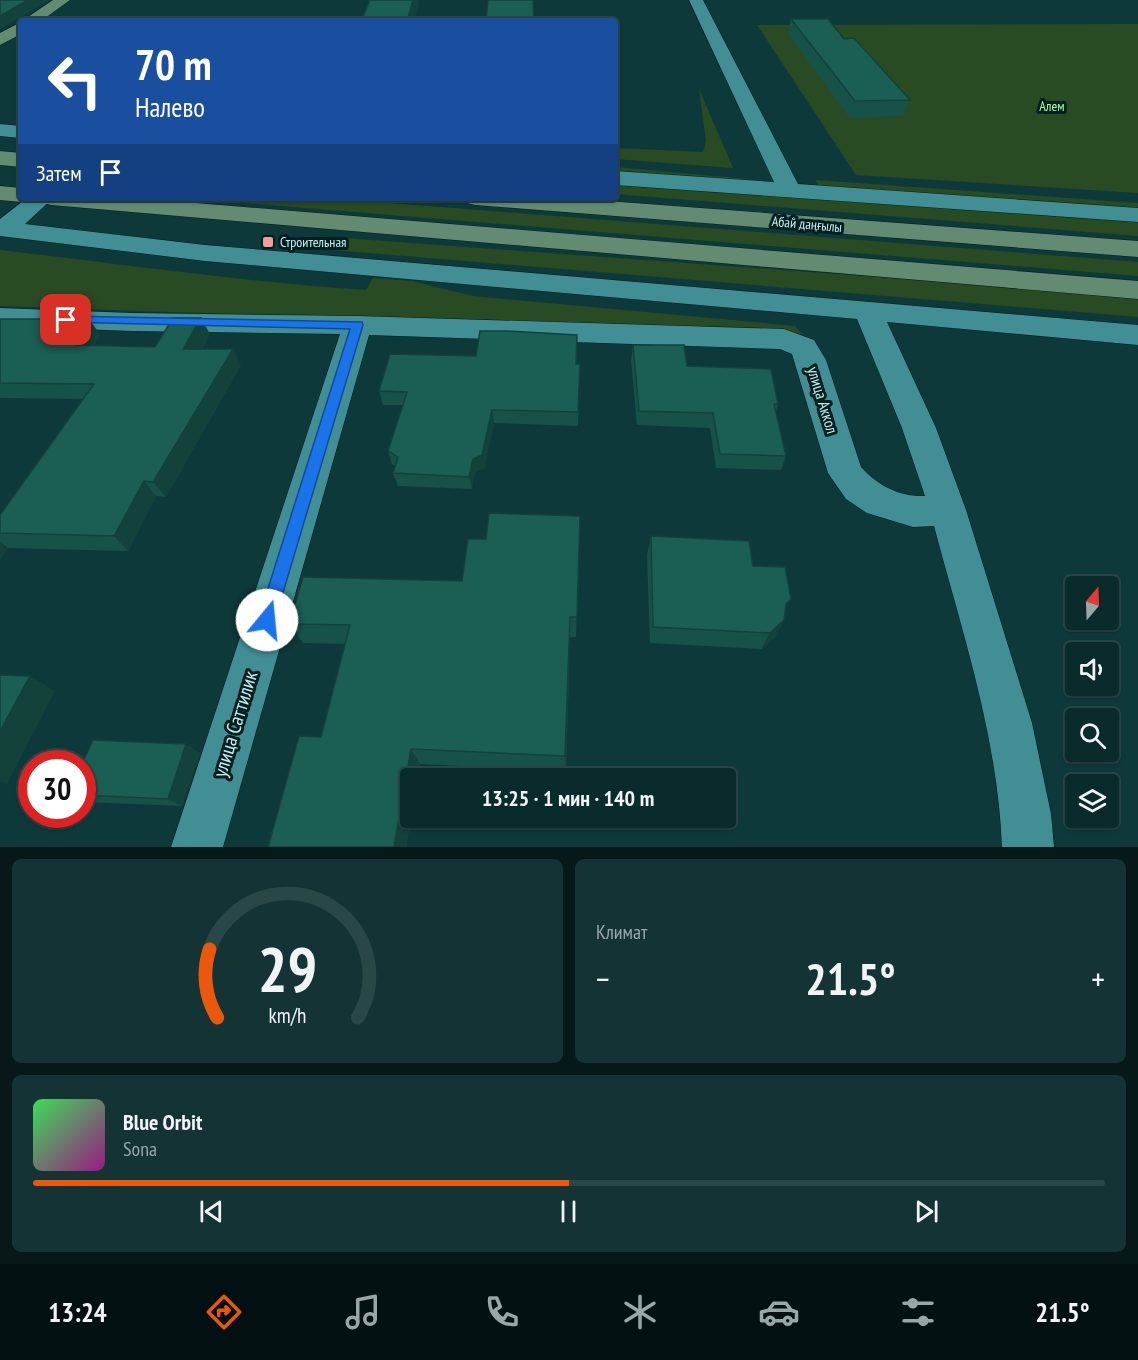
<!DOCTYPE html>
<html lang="ru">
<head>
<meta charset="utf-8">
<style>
	:root { --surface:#0a2b2c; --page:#133334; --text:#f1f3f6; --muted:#99a7a9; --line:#2a4748; --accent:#ea580c }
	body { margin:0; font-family:"PT Sans Narrow",sans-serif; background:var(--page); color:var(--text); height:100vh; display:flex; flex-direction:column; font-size:22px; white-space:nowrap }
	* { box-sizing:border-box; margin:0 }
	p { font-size:20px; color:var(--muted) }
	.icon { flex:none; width:33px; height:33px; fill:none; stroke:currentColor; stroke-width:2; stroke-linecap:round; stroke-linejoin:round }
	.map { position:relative; height:847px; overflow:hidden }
	.details { display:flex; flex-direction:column; gap:12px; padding:12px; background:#061818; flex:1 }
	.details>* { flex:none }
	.banner { position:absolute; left:18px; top:18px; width:600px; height:183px; border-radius:6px; box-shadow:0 2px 4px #0004,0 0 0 2px var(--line); background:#1a4fa0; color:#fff; overflow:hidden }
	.needle { width:39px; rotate:19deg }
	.controls { position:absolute; left:1065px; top:576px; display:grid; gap:12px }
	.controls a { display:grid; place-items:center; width:54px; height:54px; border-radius:6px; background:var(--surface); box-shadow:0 2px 4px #0004,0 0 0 2px var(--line); font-size:30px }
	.speed { position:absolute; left:18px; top:750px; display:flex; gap:12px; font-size:30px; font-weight:700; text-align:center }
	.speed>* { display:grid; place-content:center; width:78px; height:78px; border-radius:50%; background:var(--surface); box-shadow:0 2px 4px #0004,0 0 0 2px var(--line); line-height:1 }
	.speed .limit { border:9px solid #d22; background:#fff; color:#111 }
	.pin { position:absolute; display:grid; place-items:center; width:51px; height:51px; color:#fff; margin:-26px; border-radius:12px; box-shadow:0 3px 9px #0006 }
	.me { position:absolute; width:66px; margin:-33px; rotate:17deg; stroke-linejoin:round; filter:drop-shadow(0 0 4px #0008) }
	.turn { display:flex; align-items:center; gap:21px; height:126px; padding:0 18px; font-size:27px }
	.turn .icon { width:78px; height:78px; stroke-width:2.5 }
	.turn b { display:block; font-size:42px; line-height:51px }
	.then { display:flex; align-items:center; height:57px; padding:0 18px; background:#0003; gap:12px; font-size:22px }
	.big { font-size:45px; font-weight:700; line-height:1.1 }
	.details .card { flex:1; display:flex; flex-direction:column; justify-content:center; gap:9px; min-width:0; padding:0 21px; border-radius:9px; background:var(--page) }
	.details .dial { align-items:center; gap:0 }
	.dial svg { height:156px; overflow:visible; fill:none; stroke:var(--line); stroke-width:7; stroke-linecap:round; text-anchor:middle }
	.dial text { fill:var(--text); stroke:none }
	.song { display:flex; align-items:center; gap:18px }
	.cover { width:72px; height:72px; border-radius:9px; background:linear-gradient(135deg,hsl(130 70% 55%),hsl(310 70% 35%)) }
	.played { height:6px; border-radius:3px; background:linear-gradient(90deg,var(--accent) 50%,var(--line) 50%) }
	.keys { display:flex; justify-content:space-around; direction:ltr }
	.heat { display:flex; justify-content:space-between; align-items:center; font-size:33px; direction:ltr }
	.details .tiles { flex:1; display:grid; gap:12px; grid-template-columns:1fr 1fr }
	.card:last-child { grid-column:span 2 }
	.trip { position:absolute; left:400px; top:768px; width:336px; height:60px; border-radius:6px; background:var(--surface); box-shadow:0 2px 4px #0004,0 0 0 2px var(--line); font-weight:700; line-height:60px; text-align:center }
	.dock { display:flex; height:96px; justify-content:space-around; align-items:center; background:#041112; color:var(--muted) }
	.dock .icon { width:42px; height:42px }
	.dock .active { color:var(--accent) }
	.dock b { font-size:27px; color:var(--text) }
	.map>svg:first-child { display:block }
</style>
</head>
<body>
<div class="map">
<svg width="1138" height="847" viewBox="0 0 1138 847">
	<rect width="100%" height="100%" fill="#0e393b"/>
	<path fill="#294b23" d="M1138,24V193L856,175L757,25Z
		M699,89L733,168L615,159V148L703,152L706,141Z
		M615,167L749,179L732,184L615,174Z
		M815,180L1138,203V211L819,186Z
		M615,181L1138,218V236L615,194Z
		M184,198H326L1138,262V276Z
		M330,237L1138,296V317L321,249Z
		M0,250C122,264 244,282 366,290L373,278L411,281L473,296L795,326L802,334L0,306Z"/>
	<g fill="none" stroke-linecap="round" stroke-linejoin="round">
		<g stroke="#051e1f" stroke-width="1">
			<path id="street" d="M689,0H703L798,184L1138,208V222L615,185V171L774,182Z
				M0,124L21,126V138L0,136Z
				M27,198H53L25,224L205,245L1138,325V345L887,322L936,428L966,510L1032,723L1051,814L1054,847H1002C998,738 962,631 934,526L913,527L867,513L846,499L828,473L792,354L780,349L369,335L223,847H171L340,334L132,331L0,326V308L132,313L357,316L784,329L814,340L826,360L861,467C878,486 900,497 925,496L902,428L857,319L205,261L0,236V219Z"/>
		</g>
		<g stroke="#051e1f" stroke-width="1">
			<path id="secondary" d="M53,0H70L41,21H22Z
				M21,22V34L0,45V33Z
				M0,151L21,153V167L0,165Z
				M0,186L21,188V198H31L21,202L0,200Z
				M39,198H135L1138,281V299L51,205L43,203Z
				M463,198H567L1138,241V257L475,205L467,203Z"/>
		</g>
		<use href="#street" fill="#418f94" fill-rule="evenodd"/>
		<use href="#secondary" fill="#638b71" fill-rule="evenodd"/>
	</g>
	<path fill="#175248" d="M791,19L910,100L903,116L850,118L788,34Z
		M0,319H89L100,335L93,346L155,347L210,334L202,349L241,365L166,497L156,496L128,551L8,548L0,559V515L83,399L0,398Z
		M633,345L687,366L778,404L776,412L786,456L781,470L716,468L710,428L637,425L631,360Z
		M577,349L576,364H580L578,426L494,423L484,468L475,472L472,489L398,486L393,473L395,466L392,464L388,451L403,405H383L379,391L476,356Z
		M580,516L576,637H570L566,771L420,764L406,847H268L321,737L345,644L303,643L289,624L462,581L486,539Z
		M651,536L753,566L785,610L775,637L761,649L650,643L647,555Z
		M200,753L182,806L85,802L82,801V764Z"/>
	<path fill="#13423b" d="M28,0H50L0,29V16Z
		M410,0H418L419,6L415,21H407Z
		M201,318L210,334L193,365L183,349Z
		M89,319L100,335L86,355L72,343Z
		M233,349L241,365L166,497L153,482Z
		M492,410L494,423L484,468L475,472L472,489L469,477L473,459Z
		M144,481L156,496L128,551L114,536Z
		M0,541L8,548L0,559Z
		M570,617V637L566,771L565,756Z
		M784,620L775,637L761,649L770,633Z
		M30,676L55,691L7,784L0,781V731Z
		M186,744L200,753L182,806L168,799Z
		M411,749L420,764L418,778H411V818L406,847H394Z"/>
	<path fill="#1b5f54" stroke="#13423b" stroke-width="1.5" d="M0,0H28L0,16Z
		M370,0H413L407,21H361Z
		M488,0H533L534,21H486Z
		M791,19H828L844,39L854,38L910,100L855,101Z
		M173,318H201L183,349H233L153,482L144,481L114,536L0,533V515L94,384L0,383V319H89L72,343H77L76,345L155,347Z
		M480,331H506L577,335L576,364H580L578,412L492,410L482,455L473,459L469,477L393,473L398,457L388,451L407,392L379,391L390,354L476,356Z
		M633,345H684L687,366L771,369L778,404H774L786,456L720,454L713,413L639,411Z
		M489,513L580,516L577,617H570L565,756L411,749L394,847H268L299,736L321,737L350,625L289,624L303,577L462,581L468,539H486Z
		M651,536L749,541L753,566L785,567L791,599L786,604L784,620L770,633L653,627Z
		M0,675L30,676L0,731Z
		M93,740L186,744L168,799L82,795V764Z"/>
	<path fill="#1a73e8" stroke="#114b97" stroke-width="1.5" d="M66,316L362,322L363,325L273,626L267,628L261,626L258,620L350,329L62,322L60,320Z"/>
	<rect fill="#f59b9a" stroke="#001f21" stroke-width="2" x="262" y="236" width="12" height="12" rx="3"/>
	<g text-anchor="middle" stroke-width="6" stroke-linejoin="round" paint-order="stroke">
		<g font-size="14" fill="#acfa9e" stroke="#001f21">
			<text x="1052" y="111">Алем</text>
		</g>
		<g font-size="14" fill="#c7ecee" stroke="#001f21">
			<text transform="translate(807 224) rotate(5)" y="5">Абай даңғылы</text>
		</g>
		<g font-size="14" fill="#c7ecee" stroke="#001f21" text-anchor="start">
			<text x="280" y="247">Строительная</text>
		</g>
		<g font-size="16" fill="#c7ecee" stroke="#001f21">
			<text transform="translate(823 400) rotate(73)" y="6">улица Аккол</text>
		</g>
		<g font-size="20" fill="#c7ecee" stroke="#001f21">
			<text transform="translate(235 724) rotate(-73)" y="7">улица Саттилик</text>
		</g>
	</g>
</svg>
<div class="controls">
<a><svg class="needle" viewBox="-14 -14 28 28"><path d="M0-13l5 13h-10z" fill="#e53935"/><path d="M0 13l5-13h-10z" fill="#99a7a9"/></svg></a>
<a><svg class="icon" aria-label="sound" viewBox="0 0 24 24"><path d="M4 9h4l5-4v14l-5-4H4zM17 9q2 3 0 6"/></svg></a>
<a><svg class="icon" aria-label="search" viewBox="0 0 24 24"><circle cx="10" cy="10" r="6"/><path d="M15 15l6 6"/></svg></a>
<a><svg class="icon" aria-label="layers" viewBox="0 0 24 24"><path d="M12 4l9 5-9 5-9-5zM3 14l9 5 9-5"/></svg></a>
</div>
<div class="speed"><div class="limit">30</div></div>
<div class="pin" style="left:66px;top:320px;background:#d93025"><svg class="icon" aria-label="arrive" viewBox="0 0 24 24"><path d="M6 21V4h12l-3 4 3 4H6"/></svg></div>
<svg class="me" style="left:267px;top:620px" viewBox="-20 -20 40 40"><circle r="19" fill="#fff"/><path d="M0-13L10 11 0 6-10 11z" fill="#1a73e8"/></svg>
<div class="trip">13:25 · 1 мин · 140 m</div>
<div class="banner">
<div class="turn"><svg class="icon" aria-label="left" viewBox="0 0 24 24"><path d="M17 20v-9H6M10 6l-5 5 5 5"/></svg><div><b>70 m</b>Налево</div></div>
<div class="then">Затем<svg class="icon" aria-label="arrive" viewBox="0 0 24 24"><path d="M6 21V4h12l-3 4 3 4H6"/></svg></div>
</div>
</div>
<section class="details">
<div class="tiles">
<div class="card dial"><svg viewBox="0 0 100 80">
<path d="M14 69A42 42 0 1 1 86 69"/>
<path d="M14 69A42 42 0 0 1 10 34" stroke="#ea580c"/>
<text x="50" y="56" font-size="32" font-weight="700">29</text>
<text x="50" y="72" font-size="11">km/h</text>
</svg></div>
<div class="card"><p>Климат</p>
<div class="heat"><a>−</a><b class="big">21.5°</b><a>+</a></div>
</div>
<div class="card">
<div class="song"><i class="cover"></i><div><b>Blue Orbit</b><p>Sona</p></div></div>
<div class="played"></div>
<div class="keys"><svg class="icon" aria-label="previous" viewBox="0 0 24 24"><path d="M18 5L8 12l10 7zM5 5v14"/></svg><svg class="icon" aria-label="pause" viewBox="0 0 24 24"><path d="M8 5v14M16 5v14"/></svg><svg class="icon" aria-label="next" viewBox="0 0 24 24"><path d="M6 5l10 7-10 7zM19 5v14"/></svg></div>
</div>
</div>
</section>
<nav class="dock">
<b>13:24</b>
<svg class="icon active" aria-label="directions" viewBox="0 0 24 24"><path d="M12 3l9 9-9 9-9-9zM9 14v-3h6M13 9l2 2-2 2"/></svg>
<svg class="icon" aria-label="music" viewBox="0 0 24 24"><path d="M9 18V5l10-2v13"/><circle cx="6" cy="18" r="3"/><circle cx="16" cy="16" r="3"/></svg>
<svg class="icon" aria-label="phone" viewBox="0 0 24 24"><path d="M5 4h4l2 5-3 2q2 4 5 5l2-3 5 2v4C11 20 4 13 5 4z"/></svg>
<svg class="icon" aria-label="climate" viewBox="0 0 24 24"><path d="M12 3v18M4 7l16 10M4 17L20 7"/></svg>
<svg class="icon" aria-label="car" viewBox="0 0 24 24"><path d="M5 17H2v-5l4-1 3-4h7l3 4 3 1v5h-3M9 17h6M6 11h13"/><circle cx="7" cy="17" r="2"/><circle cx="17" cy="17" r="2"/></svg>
<svg class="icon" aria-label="filters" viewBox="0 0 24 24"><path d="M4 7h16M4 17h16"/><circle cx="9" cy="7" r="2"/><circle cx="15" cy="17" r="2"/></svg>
<b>21.5°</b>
</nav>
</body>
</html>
